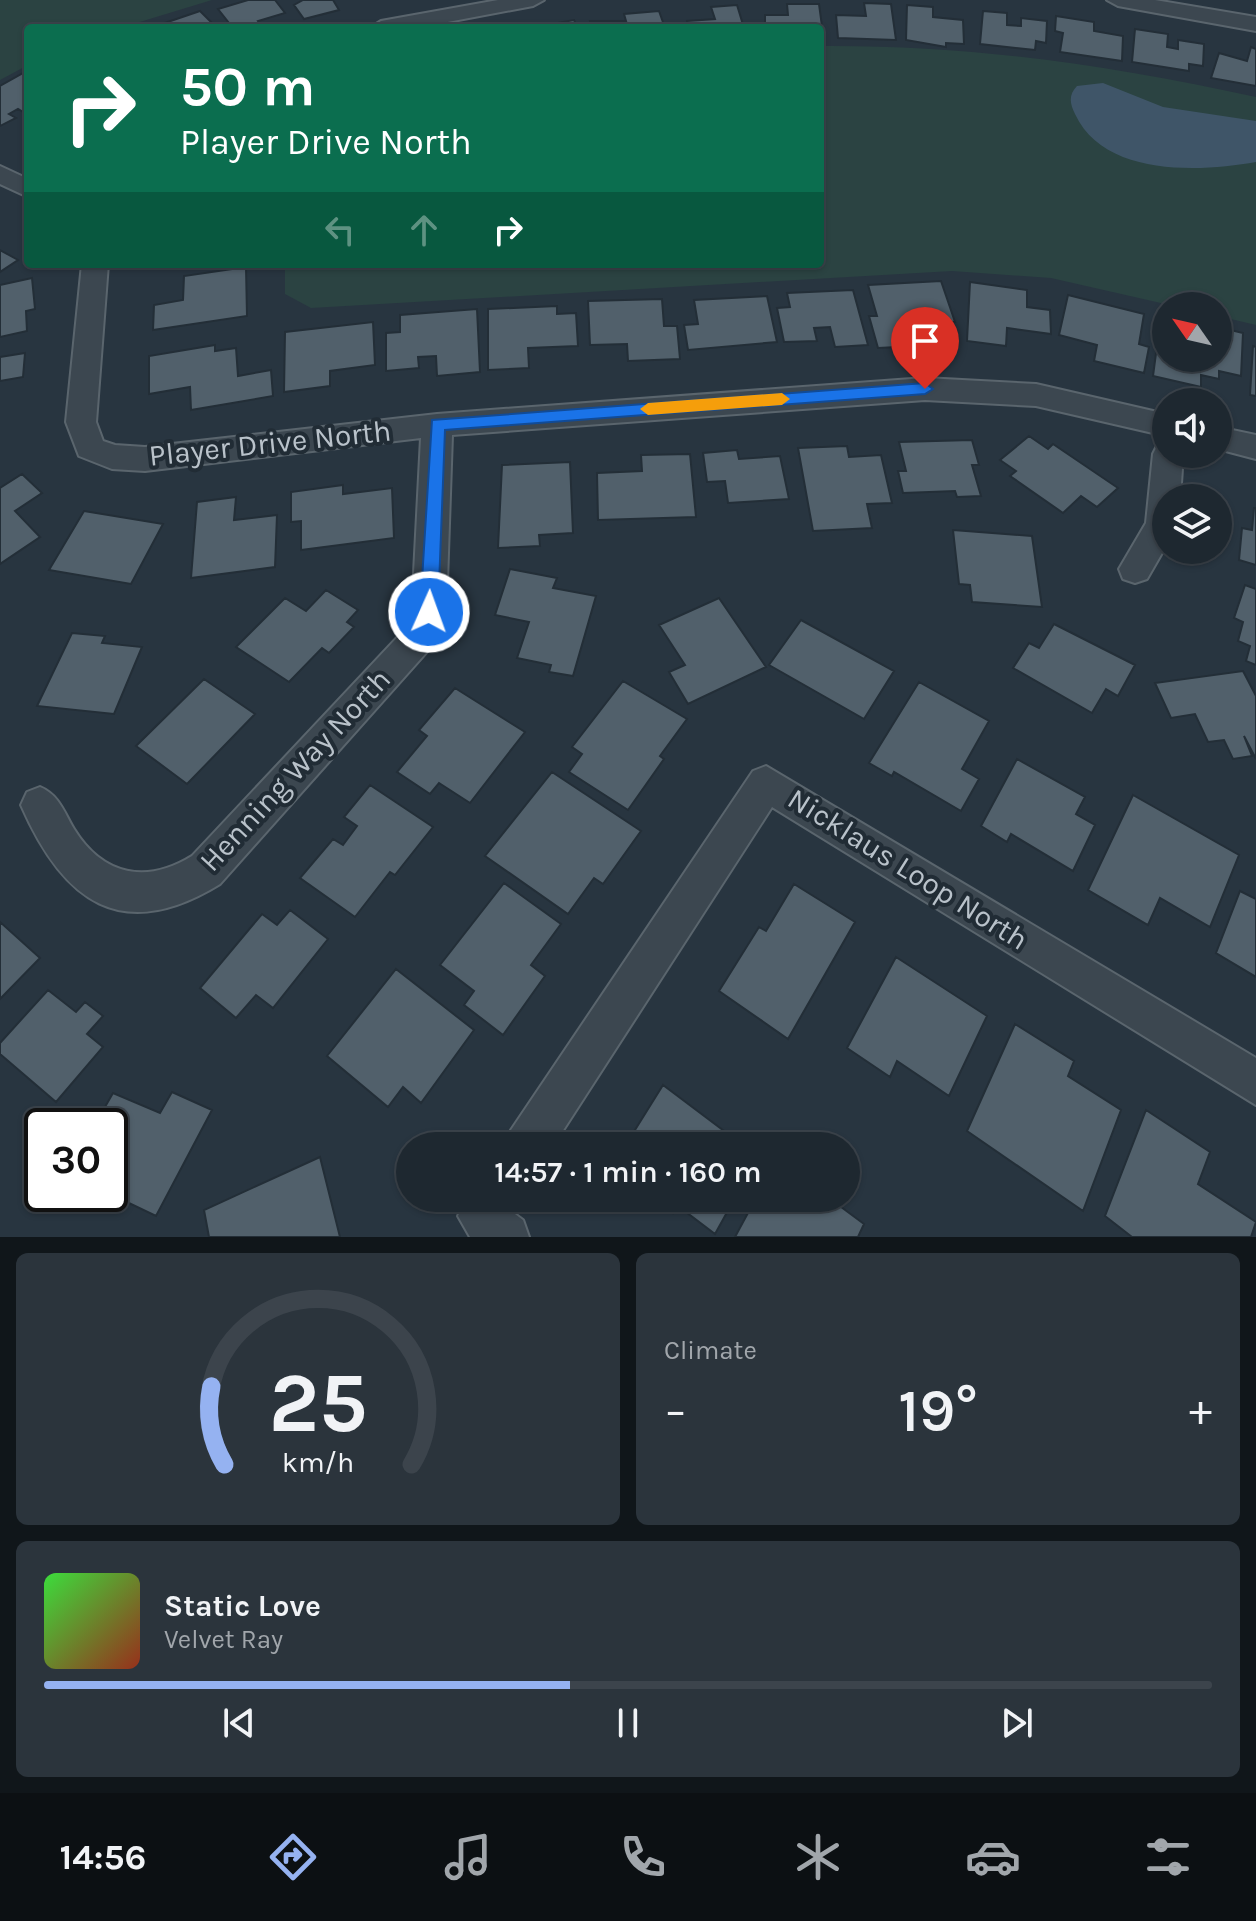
<!DOCTYPE html>
<html lang="en">
<head>
<meta charset="utf-8">
<style>
	:root { --surface:#1e2830; --page:#2b343c; --text:#f1f3f6; --muted:#a1a6ab; --line:#3c444c; --accent:#95b2f1 }
	body { margin:0; font-family:Karla,sans-serif; background:var(--page); color:var(--text); height:100vh; display:flex; flex-direction:column; font-size:30px; white-space:nowrap }
	* { box-sizing:border-box; margin:0 }
	p { font-size:26px; color:var(--muted) }
	.icon { flex:none; width:44px; height:44px; fill:none; stroke:currentColor; stroke-width:2; stroke-linecap:round; stroke-linejoin:round }
	.map { position:relative; height:1237px; overflow:hidden }
	.panel { display:flex; flex-direction:column; gap:16px; padding:16px; background:#10161a; flex:1 }
	.panel>* { flex:none }
	.hud { position:absolute; left:24px; top:24px; width:800px; height:244px; border-radius:8px; box-shadow:0 2px 6px #0004,0 0 0 2px var(--line); background:#0b6e4f; color:#fff; overflow:hidden }
	.needle { width:52px; rotate:304deg }
	.controls { position:absolute; left:1152px; top:292px; display:grid; gap:16px }
	.controls a { display:grid; place-items:center; width:80px; height:80px; border-radius:50%; background:var(--surface); box-shadow:0 2px 6px #0004,0 0 0 2px var(--line); font-size:40px }
	.speed { position:absolute; left:24px; top:1108px; display:flex; gap:16px; font-size:40px; font-weight:700; text-align:center }
	.speed>* { display:grid; place-content:center; width:104px; height:104px; border-radius:50%; background:var(--surface); box-shadow:0 2px 6px #0004,0 0 0 2px var(--line); line-height:1 }
	.speed .limit { border:4px solid #111; border-radius:12px; background:#fff; color:#111 }
	.pin { position:absolute; display:grid; place-items:center; width:68px; height:68px; color:#fff; margin:-82px -34px; border-radius:50% 50% 50% 0; rotate:-45deg; box-shadow:0 0 8px #0007 }
	.pin .icon { rotate:45deg }
	.me { position:absolute; width:88px; margin:-44px; rotate:2deg; stroke-linejoin:round; filter:drop-shadow(0 0 6px #0008) }
	.turn { display:flex; align-items:center; gap:28px; height:168px; padding:0 24px; font-size:36px }
	.turn .icon { width:104px; height:104px; stroke-width:2.5 }
	.turn b { display:block; font-size:56px; line-height:68px }
	.lanes { display:flex; align-items:center; height:76px; padding:0 24px; background:#0003; justify-content:center; gap:40px; direction:ltr }
	.lanes .off { opacity:.35 }
	.big { font-size:60px; font-weight:600; line-height:1.1 }
	.panel .widget { flex:1; display:flex; flex-direction:column; justify-content:center; gap:12px; min-width:0; padding:0 28px; border-radius:12px; background:var(--page) }
	.panel .dial { align-items:center; gap:0 }
	.dial svg { height:208px; overflow:visible; fill:none; stroke:var(--line); stroke-width:7; stroke-linecap:round; text-anchor:middle }
	.dial text { fill:var(--text); stroke:none }
	.song { display:flex; align-items:center; gap:24px }
	.cover { width:96px; height:96px; border-radius:12px; background:linear-gradient(135deg,hsl(120 70% 55%),hsl(10 70% 35%)) }
	.played { height:8px; border-radius:4px; background:linear-gradient(90deg,var(--accent) 45%,var(--line) 45%) }
	.keys { display:flex; justify-content:space-around; direction:ltr }
	.heat { display:flex; justify-content:space-between; align-items:center; font-size:44px; direction:ltr }
	.panel .tiles { flex:1; display:grid; gap:16px; grid-template-columns:1fr 1fr }
	.widget:last-child { grid-column:span 2 }
	.trip { position:absolute; left:396px; top:1132px; width:464px; height:80px; border-radius:40px; background:var(--surface); box-shadow:0 2px 6px #0004,0 0 0 2px var(--line); font-weight:600; line-height:80px; text-align:center }
	.tabs { display:flex; height:128px; justify-content:space-around; align-items:center; background:#0c1013; color:var(--muted) }
	.tabs .icon { width:56px; height:56px }
	.tabs .active { color:var(--accent) }
	.tabs b { font-size:36px; color:var(--text) }
	.map>svg:first-child { display:block }
</style>
</head>
<body>
<div class="map">
<svg width="1256" height="1237" viewBox="0 0 1256 1237">
	<rect width="100%" height="100%" fill="#283540"/>
	<path fill="#2b4342" d="M0,0H212L120,28H28V65L0,80Z
		M820,46C973,45 1107,65 1256,97V325L1218,316V306H1174L1051,278L952,271L311,308L285,294V264H820Z"/>
	<path fill="#3f5568" d="M1103,83L1163,107L1256,121V162C1200,172 1104,177 1075,114C1070,104 1068,95 1077,86Z"/>
	<path fill="#51606b" stroke="#232e37" stroke-width="2" d="M248,0H275L285,13L258,21L263,28H233L218,9Z
		M303,0H333L339,10L304,19L294,5Z
		M864,3L891,4L896,40L838,38L836,15L866,16Z
		M787,4H819L824,41H820V28H765V15H788Z
		M737,5L744,28H688L687,21L715,19L711,7Z
		M907,5L933,7V17L963,20L964,44L946,43V47L906,40Z
		M200,11L217,28H150Z
		M659,11L665,28H592L590,21H626L624,14Z
		M983,11L1007,13V25L1021,26V18L1047,21L1046,43L1036,41L1035,50L980,44Z
		M1056,16L1094,22V31L1123,36L1122,61L1060,52L1063,33L1055,31Z
		M574,20L578,28H526L552,24Z
		M1135,29L1168,34L1167,47L1178,49V40L1204,44L1203,66L1189,64V71L1132,62Z
		M1251,47L1256,49V86L1211,78L1219,53L1247,61Z
		M25,72L28,115L18,109L9,114L16,118L0,126V86Z
		M0,250L18,260L0,272Z
		M246,267L247,316L153,330L154,305L183,300L184,276Z
		M32,278L35,309L26,311L27,331L0,337V285Z
		M941,281L955,322H911L918,346L878,348L869,316H877L868,285Z
		M970,282L1027,290V307L1050,310L1051,334L1007,328L1006,346L967,341Z
		M853,290L868,345L835,347L830,327L814,328L817,341L784,342L777,308L790,307L787,293Z
		M1068,295L1144,314L1139,344L1149,347L1144,373L1094,361L1097,345L1059,335Z
		M767,296L777,342L688,350L684,325L698,324L694,300Z
		M662,299L664,326H677L680,359L628,361L627,344L590,345L588,301Z
		M557,306V314L576,313L578,346L528,348L529,368L488,370V309Z
		M477,309L480,372L437,376L436,356L418,357L419,368L386,371V333L400,332V315Z
		M1161,315L1166,316V358H1218V327L1243,333L1241,376L1219,371V379L1201,375V387L1153,376Z
		M373,322L375,365L330,371V386L284,392L285,332Z
		M215,345V351L236,348L238,376L271,370L273,396L191,410L190,387L149,394V356Z
		M1253,346L1256,347V396L1250,395Z
		M25,353L23,377L0,381V357Z
		M1029,436L1048,449L1053,444L1118,488L1097,507L1081,496L1063,513L1010,476L1016,471L1000,460Z
		M972,440L979,465H972L981,496L957,497L955,491L903,493L898,471H906L899,442Z
		M847,446L849,457L881,455L892,503L867,504L872,528L813,531L798,448Z
		M737,450L739,459L780,456L789,499L728,503L725,481L707,482L703,453Z
		M690,454L696,517L598,520L597,473L642,471L641,455Z
		M570,462L573,533L539,535L540,546L498,548L502,465Z
		M22,474L42,493L15,511L40,537L0,564V488Z
		M343,485V494L392,488L394,538L301,550V521L291,522V492Z
		M236,497L234,520L277,515L275,567L191,578L197,502Z
		M1254,508H1256V565L1239,560L1242,528L1252,530Z
		M84,511L163,524L131,584L49,570Z
		M953,530L1032,536L1042,607L972,602L970,585L959,584Z
		M510,569L557,578L553,588L596,596L573,676L549,672L551,665L517,658L529,622L495,615Z
		M1245,585L1256,589V665L1246,661L1250,646L1238,641L1243,622L1234,618Z
		M326,590L358,610L347,622L354,627L329,653L322,648L289,682L236,647L285,598L306,611Z
		M719,598L766,667L688,704L669,672L685,665L659,625Z
		M801,620L894,671L864,719L769,665Z
		M1054,624L1135,665L1118,696L1106,689L1092,713L1013,668L1029,643L1039,648Z
		M72,633L105,636L102,643L142,647L114,714L37,706Z
		M1243,671L1256,696V759L1244,736L1252,756L1233,759L1224,740L1208,742L1195,714L1171,718L1155,683Z
		M204,679L255,714L187,784L136,746Z
		M623,681L687,719L660,756L664,759L628,810L569,772L582,754L572,747Z
		M919,682L989,721L962,769L979,779L961,811L894,772L892,776L869,763Z
		M455,688L525,732L470,803L439,783L430,794L397,772L427,736L419,730Z
		M1017,759L1085,797L1076,814L1095,825L1073,871L1011,834L1007,842L981,826Z
		M552,772L641,831L603,884L594,878L568,914L485,856Z
		M370,785L433,827L395,875L390,872L355,917L300,878L333,839L343,845L357,826L344,817Z
		M1133,795L1239,855L1210,927L1160,898L1148,925L1088,890Z
		M504,883L561,924L531,965L545,976L503,1035L464,1005L474,991L440,965Z
		M794,884L855,922L788,1039L719,991L759,927L766,931Z
		M1240,891L1256,899V977L1216,953Z
		M290,910L328,939L273,1008L256,995L236,1018L200,988L262,914L277,925Z
		M0,922L40,958L0,999Z
		M896,957L987,1016L949,1096L897,1061L890,1077L847,1048Z
		M396,969L474,1030L421,1103L403,1087L388,1107L327,1056Z
		M48,990L76,1012L85,1002L103,1016L87,1034L103,1047L56,1102L0,1054V1043Z
		M1015,1024L1074,1061L1068,1076L1121,1110L1083,1211L967,1131Z
		M663,1085L744,1146H625Z
		M172,1092L212,1110L156,1216L110,1194V1126H94L113,1093L160,1113Z
		M1146,1110L1210,1152L1198,1184L1256,1222L1251,1237H1132L1105,1216Z
		M320,1157L340,1237H209L204,1210Z
		M655,1198H735L715,1234L678,1206L673,1213Z
		M756,1198H829L864,1224L858,1237H735Z"/>
	<g fill="none" stroke-linecap="round" stroke-linejoin="round">
		<g stroke="#5a656d" stroke-width="4">
			<path id="minor" d="M498,0H544L533,6L416,28H370L381,21Z
				M1107,0H1155L1256,17V31L1118,6Z
				M0,166L28,179V197L0,184Z
				M82,264H108L96,422L103,441L115,445L145,447L437,414L925,378L1036,384L1166,414V436L1036,406L925,400L452,435L446,612L433,645L220,884C121,945 63,901 21,805L27,792L40,787C59,795 64,812 74,829C103,876 147,884 192,856L407,627L412,612L421,438L145,471L112,469L79,456L66,422Z
				M1218,427L1256,435V459L1218,449Z
				M1166,443V454H1183L1180,498H1166V546L1147,579L1135,583L1123,579L1119,569L1146,523L1153,454L1157,446Z
				M766,766L1256,1058V1105L772,807L553,1146H505L511,1130L753,771Z
				M466,1198H516L511,1211L523,1220L529,1237H470L458,1216Z"/>
		</g>
		<use href="#minor" fill="#3c4750" fill-rule="evenodd"/>
	</g>
	<path fill="#1a73e8" stroke="#114b97" stroke-width="2" d="M925,383L933,389L925,394L445,430L438,612L429,620L420,612L432,420Z"/>
	<path fill="#f59e0b" d="M782,393L790,399L782,405L648,415L640,409L648,403Z"/>
	<g text-anchor="middle" stroke-width="8" stroke-linejoin="round" paint-order="stroke">
		<g font-size="30" fill="#b9c2ca" stroke="#212c35">
			<text transform="translate(270 443) rotate(-6)" y="10">Player Drive North</text>
			<text transform="translate(295 770) rotate(-47)" y="10">Henning Way North</text>
			<text transform="translate(908 869) rotate(32)" y="10">Nicklaus Loop North</text>
		</g>
	</g>
</svg>
<div class="controls">
<a><svg class="needle" viewBox="-14 -14 28 28"><path d="M0-13l5 13h-10z" fill="#e53935"/><path d="M0 13l5-13h-10z" fill="#a1a6ab"/></svg></a>
<a><svg class="icon" aria-label="sound" viewBox="0 0 24 24"><path d="M4 9h4l5-4v14l-5-4H4zM17 9q2 3 0 6"/></svg></a>
<a><svg class="icon" aria-label="layers" viewBox="0 0 24 24"><path d="M12 4l9 5-9 5-9-5zM3 14l9 5 9-5"/></svg></a>
</div>
<div class="speed"><div class="limit">30</div></div>
<div class="pin" style="left:925px;top:389px;background:#d93025"><svg class="icon" aria-label="arrive" viewBox="0 0 24 24"><path d="M6 21V4h12l-3 4 3 4H6"/></svg></div>
<svg class="me" style="left:429px;top:612px" viewBox="-20 -20 40 40"><circle r="17" fill="#1a73e8" stroke="#fff" stroke-width="3"/><path d="M0-11L8 9 0 5-8 9z" fill="#fff"/></svg>
<div class="trip">14:57 · 1 min · 160 m</div>
<div class="hud">
<div class="turn"><svg class="icon" aria-label="right" viewBox="0 0 24 24"><path d="M7 20v-9h11M14 6l5 5-5 5"/></svg><div><b>50 m</b>Player Drive North</div></div>
<div class="lanes"><svg class="icon off" aria-label="left" viewBox="0 0 24 24"><path d="M17 20v-9H6M10 6l-5 5 5 5"/></svg><svg class="icon off" aria-label="ahead" viewBox="0 0 24 24"><path d="M12 20V5M6 11l6-6 6 6"/></svg><svg class="icon" aria-label="right" viewBox="0 0 24 24"><path d="M7 20v-9h11M14 6l5 5-5 5"/></svg></div>
</div>
</div>
<section class="panel">
<div class="tiles">
<div class="widget dial"><svg viewBox="0 0 100 80">
<path d="M14 69A42 42 0 1 1 86 69"/>
<path d="M14 69A42 42 0 0 1 9 39" stroke="#95b2f1"/>
<text x="50" y="56" font-size="32" font-weight="700">25</text>
<text x="50" y="72" font-size="11">km/h</text>
</svg></div>
<div class="widget"><p>Climate</p>
<div class="heat"><a>−</a><b class="big">19°</b><a>+</a></div>
</div>
<div class="widget">
<div class="song"><i class="cover"></i><div><b>Static Love</b><p>Velvet Ray</p></div></div>
<div class="played"></div>
<div class="keys"><svg class="icon" aria-label="previous" viewBox="0 0 24 24"><path d="M18 5L8 12l10 7zM5 5v14"/></svg><svg class="icon" aria-label="pause" viewBox="0 0 24 24"><path d="M8 5v14M16 5v14"/></svg><svg class="icon" aria-label="next" viewBox="0 0 24 24"><path d="M6 5l10 7-10 7zM19 5v14"/></svg></div>
</div>
</div>
</section>
<nav class="tabs">
<b>14:56</b>
<svg class="icon active" aria-label="directions" viewBox="0 0 24 24"><path d="M12 3l9 9-9 9-9-9zM9 14v-3h6M13 9l2 2-2 2"/></svg>
<svg class="icon" aria-label="music" viewBox="0 0 24 24"><path d="M9 18V5l10-2v13"/><circle cx="6" cy="18" r="3"/><circle cx="16" cy="16" r="3"/></svg>
<svg class="icon" aria-label="phone" viewBox="0 0 24 24"><path d="M5 4h4l2 5-3 2q2 4 5 5l2-3 5 2v4C11 20 4 13 5 4z"/></svg>
<svg class="icon" aria-label="climate" viewBox="0 0 24 24"><path d="M12 3v18M4 7l16 10M4 17L20 7"/></svg>
<svg class="icon" aria-label="car" viewBox="0 0 24 24"><path d="M5 17H2v-5l4-1 3-4h7l3 4 3 1v5h-3M9 17h6M6 11h13"/><circle cx="7" cy="17" r="2"/><circle cx="17" cy="17" r="2"/></svg>
<svg class="icon" aria-label="filters" viewBox="0 0 24 24"><path d="M4 7h16M4 17h16"/><circle cx="9" cy="7" r="2"/><circle cx="15" cy="17" r="2"/></svg>
</nav>
</body>
</html>
